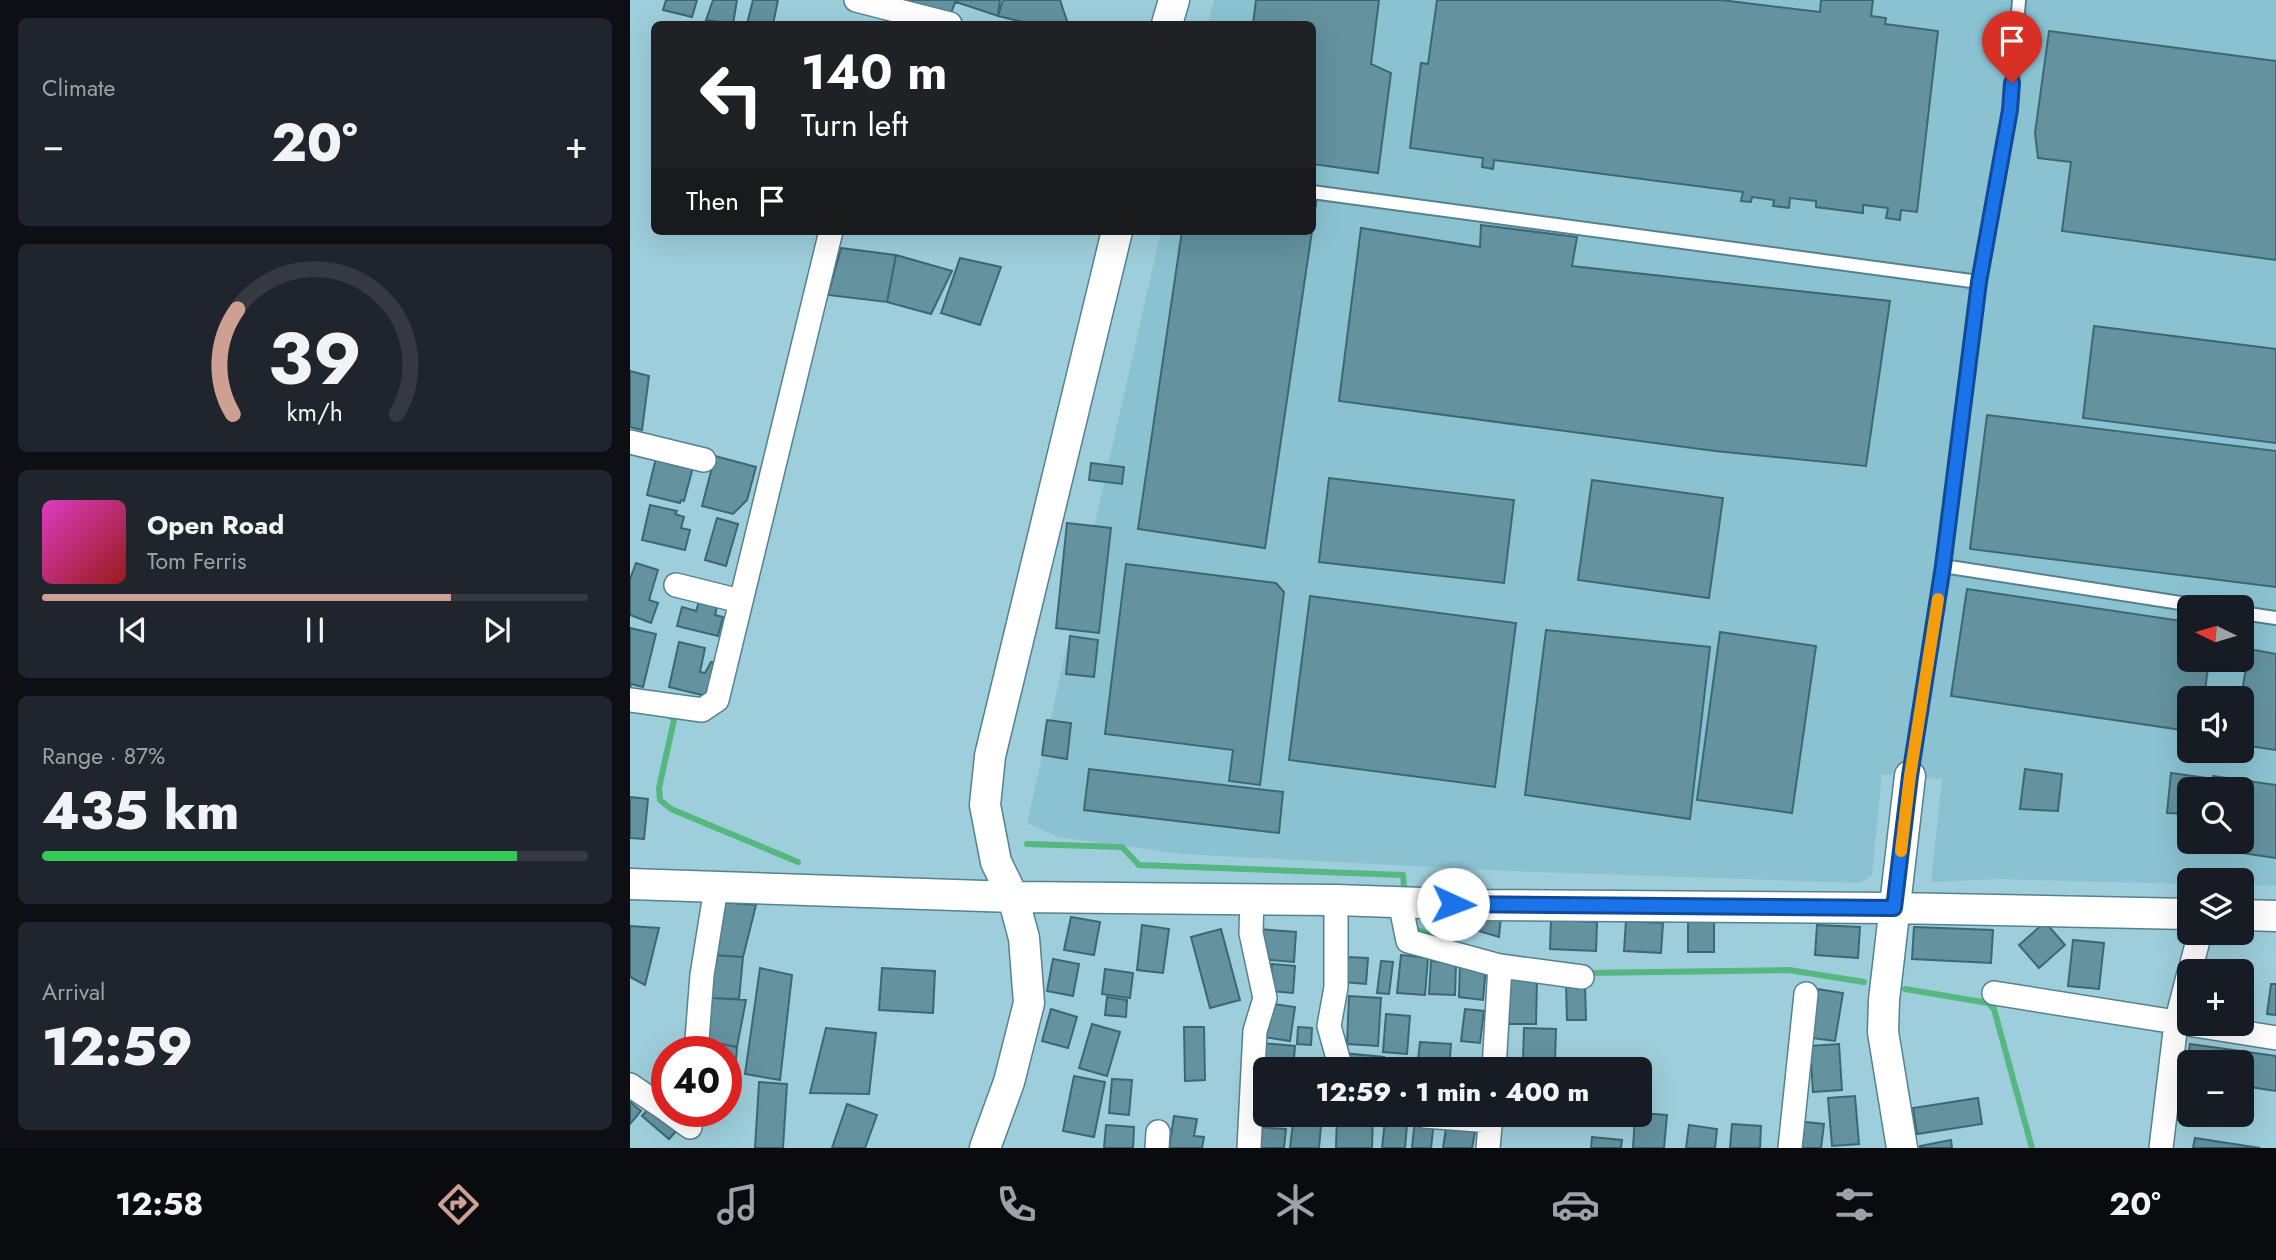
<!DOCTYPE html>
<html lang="en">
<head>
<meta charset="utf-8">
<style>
	:root { --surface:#171b24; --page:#20242c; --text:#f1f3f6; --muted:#9ea1a6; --line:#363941; --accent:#cda093 }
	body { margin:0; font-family:Jost,sans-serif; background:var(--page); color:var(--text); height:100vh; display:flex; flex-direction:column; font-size:26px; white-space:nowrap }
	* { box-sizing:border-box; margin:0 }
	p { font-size:23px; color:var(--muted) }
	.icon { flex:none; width:38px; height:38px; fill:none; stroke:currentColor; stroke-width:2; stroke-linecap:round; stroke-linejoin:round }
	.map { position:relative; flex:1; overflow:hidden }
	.panel { display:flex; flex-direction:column; gap:18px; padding:18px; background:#0d0f14; width:630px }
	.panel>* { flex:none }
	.hud { position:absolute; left:21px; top:21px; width:665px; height:214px; border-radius:10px; box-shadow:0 7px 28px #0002; background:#202124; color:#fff; overflow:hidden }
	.needle { width:46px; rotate:275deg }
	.controls { position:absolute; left:1547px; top:595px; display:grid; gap:14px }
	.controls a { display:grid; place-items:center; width:77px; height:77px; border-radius:10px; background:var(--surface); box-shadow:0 7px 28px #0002; font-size:35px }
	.speed { position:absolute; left:21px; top:1036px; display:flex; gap:14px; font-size:35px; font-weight:700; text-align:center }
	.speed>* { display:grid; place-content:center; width:91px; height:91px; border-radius:50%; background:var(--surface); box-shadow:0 7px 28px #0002; line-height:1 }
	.speed .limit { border:10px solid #d22; background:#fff; color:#111 }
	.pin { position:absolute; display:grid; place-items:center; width:60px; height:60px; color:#fff; margin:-72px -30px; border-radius:50% 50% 50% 0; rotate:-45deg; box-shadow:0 0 7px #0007 }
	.pin .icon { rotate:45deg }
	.me { position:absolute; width:77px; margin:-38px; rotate:92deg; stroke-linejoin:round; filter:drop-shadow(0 0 5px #0008) }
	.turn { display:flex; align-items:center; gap:24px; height:147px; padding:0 35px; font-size:32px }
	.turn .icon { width:91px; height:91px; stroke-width:2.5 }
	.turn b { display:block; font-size:49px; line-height:60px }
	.then { display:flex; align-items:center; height:66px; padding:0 35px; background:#0003; gap:14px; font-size:26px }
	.big { font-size:52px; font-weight:800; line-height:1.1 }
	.panel .tile { flex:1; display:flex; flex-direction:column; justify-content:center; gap:10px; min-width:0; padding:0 24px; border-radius:10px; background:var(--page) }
	.panel .dial { align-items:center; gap:0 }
	.dial svg { height:182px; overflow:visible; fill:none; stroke:var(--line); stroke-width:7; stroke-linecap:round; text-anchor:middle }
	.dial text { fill:var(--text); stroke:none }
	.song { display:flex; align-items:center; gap:21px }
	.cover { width:84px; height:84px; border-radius:10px; background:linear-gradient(135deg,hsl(310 70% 55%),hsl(0 70% 35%)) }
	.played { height:7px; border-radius:4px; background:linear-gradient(90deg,var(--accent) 75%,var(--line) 75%) }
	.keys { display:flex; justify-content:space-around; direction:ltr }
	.heat { display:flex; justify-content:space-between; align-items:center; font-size:38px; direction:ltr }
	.charge { height:10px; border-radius:5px; background:linear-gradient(90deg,#34c759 87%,var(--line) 0) }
	.trip { position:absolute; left:623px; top:1057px; width:399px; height:70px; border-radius:10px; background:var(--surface); box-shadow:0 7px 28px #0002; font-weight:800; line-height:70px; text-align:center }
	.tab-bar { display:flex; height:112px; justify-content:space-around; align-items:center; background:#090b0e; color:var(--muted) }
	.tab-bar .icon { width:49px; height:49px }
	.tab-bar .current { color:var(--accent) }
	.tab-bar b { font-size:32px; color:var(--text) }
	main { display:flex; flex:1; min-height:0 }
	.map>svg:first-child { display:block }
</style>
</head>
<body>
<main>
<section class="panel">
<div class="tile"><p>Climate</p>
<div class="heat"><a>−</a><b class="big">20°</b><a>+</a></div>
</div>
<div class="tile dial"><svg viewBox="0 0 100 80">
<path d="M14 69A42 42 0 1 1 86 69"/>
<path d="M14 69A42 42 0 0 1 16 23" stroke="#cda093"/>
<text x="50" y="56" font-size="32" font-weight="700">39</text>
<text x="50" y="72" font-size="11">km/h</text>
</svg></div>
<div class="tile">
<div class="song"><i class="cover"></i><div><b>Open Road</b><p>Tom Ferris</p></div></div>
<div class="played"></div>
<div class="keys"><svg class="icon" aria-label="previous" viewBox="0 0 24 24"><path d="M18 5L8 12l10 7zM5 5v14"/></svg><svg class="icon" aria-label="pause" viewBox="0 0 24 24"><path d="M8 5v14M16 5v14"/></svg><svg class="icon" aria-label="next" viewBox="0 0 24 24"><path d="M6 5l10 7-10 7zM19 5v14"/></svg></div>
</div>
<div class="tile"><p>Range · 87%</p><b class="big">435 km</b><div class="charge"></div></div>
<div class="tile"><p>Arrival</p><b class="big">12:59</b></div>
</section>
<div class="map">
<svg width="1646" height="1148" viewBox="0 0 1646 1148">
	<rect width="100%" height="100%" fill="#9ecedb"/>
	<path fill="#8bc2d2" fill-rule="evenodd" d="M584,0H1646V886L1612,885V880H1559V884L1368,879L1301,882L1312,779L1252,774L1242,875L1230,883L878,871L552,854L428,837L397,823L531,231H682V24H578ZM1559,607H1612V660H1559ZM1559,698H1612V751H1559ZM1559,789H1612V842H1559Z"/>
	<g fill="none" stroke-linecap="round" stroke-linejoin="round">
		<path stroke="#56b781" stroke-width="6" d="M40,714L44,720L29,788L30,800L41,809L168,862
			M397,844L492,847L509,865L773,875L774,887
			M788,930L802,936
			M955,973L1159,970L1234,982
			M1275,989L1358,1003L1364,1009L1402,1148"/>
	</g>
	<path fill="#64929f" stroke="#3b6873" stroke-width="2" d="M36,0H67L62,17L33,10Z
		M83,0H107L103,24L76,20Z
		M123,0H148L143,24H117Z
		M273,0H326L321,13Z
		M326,0H370L368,16L326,2Z
		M373,0H430L438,24H401L368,16Z
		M626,0H749L741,64L761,73L748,173L682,164V24H623Z
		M807,0H1091L1190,12L1191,0H1243L1241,16L1256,18L1255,24L1308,31L1287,212L1271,210L1270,220L1256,218L1258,208L1233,205V213L1186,207V201L1160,198L1159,208L1143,206L1144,200L1122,197L1121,202L1111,201L1113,192L864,160L863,169L852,167L853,158L780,148L791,63L798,64Z
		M1419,31L1646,61V260L1432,231L1441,162L1408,158L1405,133Z
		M682,196L687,197L682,229Z
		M851,225L947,237L942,266L1260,301L1236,466L1085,451L709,401L731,228L850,247Z
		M552,231H682L635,548L508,529Z
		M211,248L266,255L257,302L198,295Z
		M266,255L322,271L301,314L257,302Z
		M330,258L371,267L350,325L311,313Z
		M1464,326L1646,349V443L1453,418Z
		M0,371L19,376L12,430L0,427Z
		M1357,415L1646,451V587L1340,549Z
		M85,456L126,467L117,500L103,514L72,506Z
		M26,458L63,467L54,501L51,500L50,503L17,495Z
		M461,463L494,467L492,484L459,480Z
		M699,478L884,500L874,583L689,562Z
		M962,480L1093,498L1079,598L948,580Z
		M20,505L47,511L45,514L54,517L51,528L60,530L55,550L12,540Z
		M87,518L108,524L96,566L75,560Z
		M437,523L481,528L469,633L426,628Z
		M6,563L28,570L19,600L28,603L21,623L0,615V579Z
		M496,564L646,583L654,592L630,785L599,781L603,750L475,734Z
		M1337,589L1559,622V660H1579L1574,698H1559V731L1321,696Z
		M680,596L886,623L865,787L659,760Z
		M70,599L88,603L85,615L93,617L88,636L47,626L52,607L66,611Z
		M0,628L26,634L13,687L1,684L0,691Z
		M916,630L1080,647L1060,819L895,795Z
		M1090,632L1186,646L1162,813L1067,800Z
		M440,636L468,640L464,677L436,674Z
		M49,642L75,648L70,672L75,673L81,662L92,665L84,698L39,687Z
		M1619,649L1646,654V750L1612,745L1611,698Z
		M417,720L441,723L437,759L412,755Z
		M459,769L653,792L649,833L454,810Z
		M1395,769L1432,774L1428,811L1390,809Z
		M1541,773L1578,778L1577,789H1559V814L1537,813Z
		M1583,776L1646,785V858L1577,848V842H1612V789H1582Z
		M0,797L18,799L14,839L0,838Z
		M91,902L126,905L113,957L82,955Z
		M825,911L871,917L869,937L825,924Z
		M441,917L470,922L464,955L434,950Z
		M921,920L967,922L966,951L920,949Z
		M996,921L1033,923L1031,953L994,951Z
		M1058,921H1084V952H1058Z
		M1415,922L1435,945L1409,968L1389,945Z
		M512,925L539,929L533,973L507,970Z
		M1187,925L1230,927L1228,958L1185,955Z
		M0,926L29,928L15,985L0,977Z
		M1284,927L1363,930L1361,963L1282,959Z
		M591,929L610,1000L580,1008L561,937Z
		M628,929L666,932L664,962L629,959Z
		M1443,940L1474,943L1469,989L1438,986Z
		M82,955L113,957L109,999L82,998Z
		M771,955L798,958L795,995L767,993Z
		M716,957L738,958L736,984L714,982Z
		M423,959L449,964L443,996L417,991Z
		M751,961L763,962L759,994L747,993Z
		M801,961L826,963L825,995L799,994Z
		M830,962L856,967L853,1000L829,997Z
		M642,964L665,966L663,993L640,991Z
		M130,968L162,975L150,1080L115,1074Z
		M252,968L305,971L303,1013L249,1010Z
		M475,969L503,973L500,998L472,994Z
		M879,980H907L906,1024H879Z
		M936,984H955L956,1020H937Z
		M1641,984H1646V1015L1637,1014Z
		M1181,988L1213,993L1205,1041L1173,1037Z
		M719,996L751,998L748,1046L717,1044Z
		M477,997L497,1000L496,1017L475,1015Z
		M82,998L116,1000L107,1047L77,1041Z
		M637,1003L665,1007L660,1041L633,1037Z
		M421,1009L447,1017L438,1048L412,1041Z
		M835,1009L854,1011L850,1043L831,1041Z
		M756,1014L780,1016L777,1054L753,1052Z
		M462,1024L490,1032L477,1076L449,1068Z
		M554,1027H574L575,1080L555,1081Z
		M668,1027L682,1028L681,1045L667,1044Z
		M196,1028L246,1033L239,1094L180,1093Z
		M894,1028L926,1029L925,1060L893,1059Z
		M77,1041L107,1047L104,1085L96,1084V1052H76Z
		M790,1042L821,1044L819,1069H787Z
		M630,1043L665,1046L663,1069H635V1078H627Z
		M1209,1044L1212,1090L1183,1092L1180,1046Z
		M1560,1044L1646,1056V1091L1612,1086V1062H1559V1079L1555,1078Z
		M713,1053L754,1057L755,1069H713Z
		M920,1061L930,1063L929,1069H919Z
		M867,1065L896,1067V1069H866Z
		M444,1076L475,1082L464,1137L433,1131Z
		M482,1079L502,1080L499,1115L479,1113Z
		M129,1082L157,1084L153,1148H125Z
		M1225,1096L1229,1144L1202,1146L1198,1098Z
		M1348,1098L1352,1124L1287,1134L1283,1108Z
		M0,1102L11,1111L0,1124Z
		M217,1104L247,1115L235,1148H202Z
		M22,1105L49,1128L39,1139L12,1116Z
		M1010,1113L1037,1115L1034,1148H1003L1005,1115Z
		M635,1115H677L676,1121L635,1117Z
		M686,1115H700V1125L685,1124Z
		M707,1115H743L742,1148H706Z
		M951,1115H988L987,1125L950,1122Z
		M544,1116L567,1119L564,1136L574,1137L572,1148H539Z
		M785,1119L804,1121L801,1148H782Z
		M755,1121L777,1124L775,1148H752Z
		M1166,1121L1194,1124L1191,1148H1164Z
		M817,1122L846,1126L842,1148H813Z
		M663,1123L691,1126L689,1148H660Z
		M1102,1124L1131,1126L1130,1148H1100Z
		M476,1125L504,1127L503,1148H474Z
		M1059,1125L1087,1129L1085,1148H1056Z
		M627,1127L656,1129L654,1148H625Z
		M962,1137L992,1140L991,1148H961Z
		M1565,1138L1630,1148H1563Z
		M1321,1140L1322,1148H1290V1146Z"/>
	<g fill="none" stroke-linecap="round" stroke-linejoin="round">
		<g stroke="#54828e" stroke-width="16">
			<path id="service" d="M682,192L1349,282
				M1313,566L1576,607
				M1612,613L1646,618
				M1280,776L1313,566L1349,282L1380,110L1389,0"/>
		</g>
		<g stroke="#54828e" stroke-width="26">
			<path id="minor" d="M226,0L320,24
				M0,442L74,460
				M46,585L110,601
				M0,700L72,710L87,700L201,231
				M706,900V987L699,1026L711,1069
				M770,902L778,941L870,966L864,1069
				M870,966L952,977
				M1560,971L1570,933
				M1364,993L1646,1038
				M66,1052L72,975L86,888
				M0,1085L37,1110
				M38,1111L60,1127L61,1111
				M794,1116L861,1121
				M527,1148L528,1132
				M619,1148L625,1031L635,998L621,933L622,899
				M858,1148L861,1115
				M1160,1148L1176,994
				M1531,1148L1546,1023L1559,973"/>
		</g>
		<g stroke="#54828e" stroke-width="33">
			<path id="tertiary" d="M537,24L544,0
				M0,884L383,897L706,900L850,905L1264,908L1559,914
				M1612,915L1646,916
				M355,1148L379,1082L399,1003L394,938L383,897L366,862L355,805L360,756L487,231
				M1272,1148L1253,1032L1254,1000L1280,776"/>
		</g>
		<use href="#service" stroke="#fff" stroke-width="12"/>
		<use href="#minor" stroke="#fff" stroke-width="23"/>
		<use href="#tertiary" stroke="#fff" stroke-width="30"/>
	</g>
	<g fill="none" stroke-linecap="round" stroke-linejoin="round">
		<g stroke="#114b97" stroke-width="18">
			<path id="route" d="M823,904L1264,908L1280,776L1313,566L1349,282L1380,110L1382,83"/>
		</g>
		<use href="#route" stroke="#1a73e8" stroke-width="12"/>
		<path stroke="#f59e0b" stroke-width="12" d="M1271,851L1280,776L1308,599"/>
	</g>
</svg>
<div class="controls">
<a><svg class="needle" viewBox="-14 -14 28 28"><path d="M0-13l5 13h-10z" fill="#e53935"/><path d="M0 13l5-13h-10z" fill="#9ea1a6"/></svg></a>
<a><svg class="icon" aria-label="sound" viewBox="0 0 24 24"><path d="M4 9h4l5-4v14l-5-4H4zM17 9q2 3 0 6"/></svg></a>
<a><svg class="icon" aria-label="search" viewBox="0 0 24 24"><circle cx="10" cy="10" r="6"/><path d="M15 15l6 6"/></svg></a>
<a><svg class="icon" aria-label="layers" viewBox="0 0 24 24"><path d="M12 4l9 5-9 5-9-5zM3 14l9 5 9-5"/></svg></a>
<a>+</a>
<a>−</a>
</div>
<div class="speed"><div class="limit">40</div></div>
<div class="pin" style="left:1382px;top:83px;background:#d93025"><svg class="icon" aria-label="arrive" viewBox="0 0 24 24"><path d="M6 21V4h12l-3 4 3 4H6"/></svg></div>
<svg class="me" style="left:823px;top:904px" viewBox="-20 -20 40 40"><circle r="19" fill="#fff"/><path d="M0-13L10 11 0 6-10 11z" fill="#1a73e8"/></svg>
<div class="trip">12:59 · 1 min · 400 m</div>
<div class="hud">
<div class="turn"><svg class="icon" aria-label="left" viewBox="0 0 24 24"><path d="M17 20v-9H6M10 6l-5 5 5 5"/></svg><div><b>140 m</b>Turn left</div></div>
<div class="then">Then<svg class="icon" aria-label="arrive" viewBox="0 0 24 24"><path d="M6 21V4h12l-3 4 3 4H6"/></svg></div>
</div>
</div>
</main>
<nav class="tab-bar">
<b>12:58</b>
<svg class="icon current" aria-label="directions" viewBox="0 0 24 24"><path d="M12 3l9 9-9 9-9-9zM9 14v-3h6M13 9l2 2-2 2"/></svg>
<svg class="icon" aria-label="music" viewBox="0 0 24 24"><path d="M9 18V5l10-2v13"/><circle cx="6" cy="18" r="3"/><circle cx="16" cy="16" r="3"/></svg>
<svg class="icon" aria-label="phone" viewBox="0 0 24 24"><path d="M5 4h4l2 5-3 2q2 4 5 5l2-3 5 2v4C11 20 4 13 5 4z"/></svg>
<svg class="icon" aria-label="climate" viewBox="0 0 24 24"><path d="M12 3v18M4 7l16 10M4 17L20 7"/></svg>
<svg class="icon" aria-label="car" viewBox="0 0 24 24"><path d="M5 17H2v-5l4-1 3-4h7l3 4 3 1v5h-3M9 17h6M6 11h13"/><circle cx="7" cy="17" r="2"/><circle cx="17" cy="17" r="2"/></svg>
<svg class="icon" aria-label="filters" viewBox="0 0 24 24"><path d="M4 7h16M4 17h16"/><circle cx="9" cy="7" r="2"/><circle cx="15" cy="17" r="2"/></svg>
<b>20°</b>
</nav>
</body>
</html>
